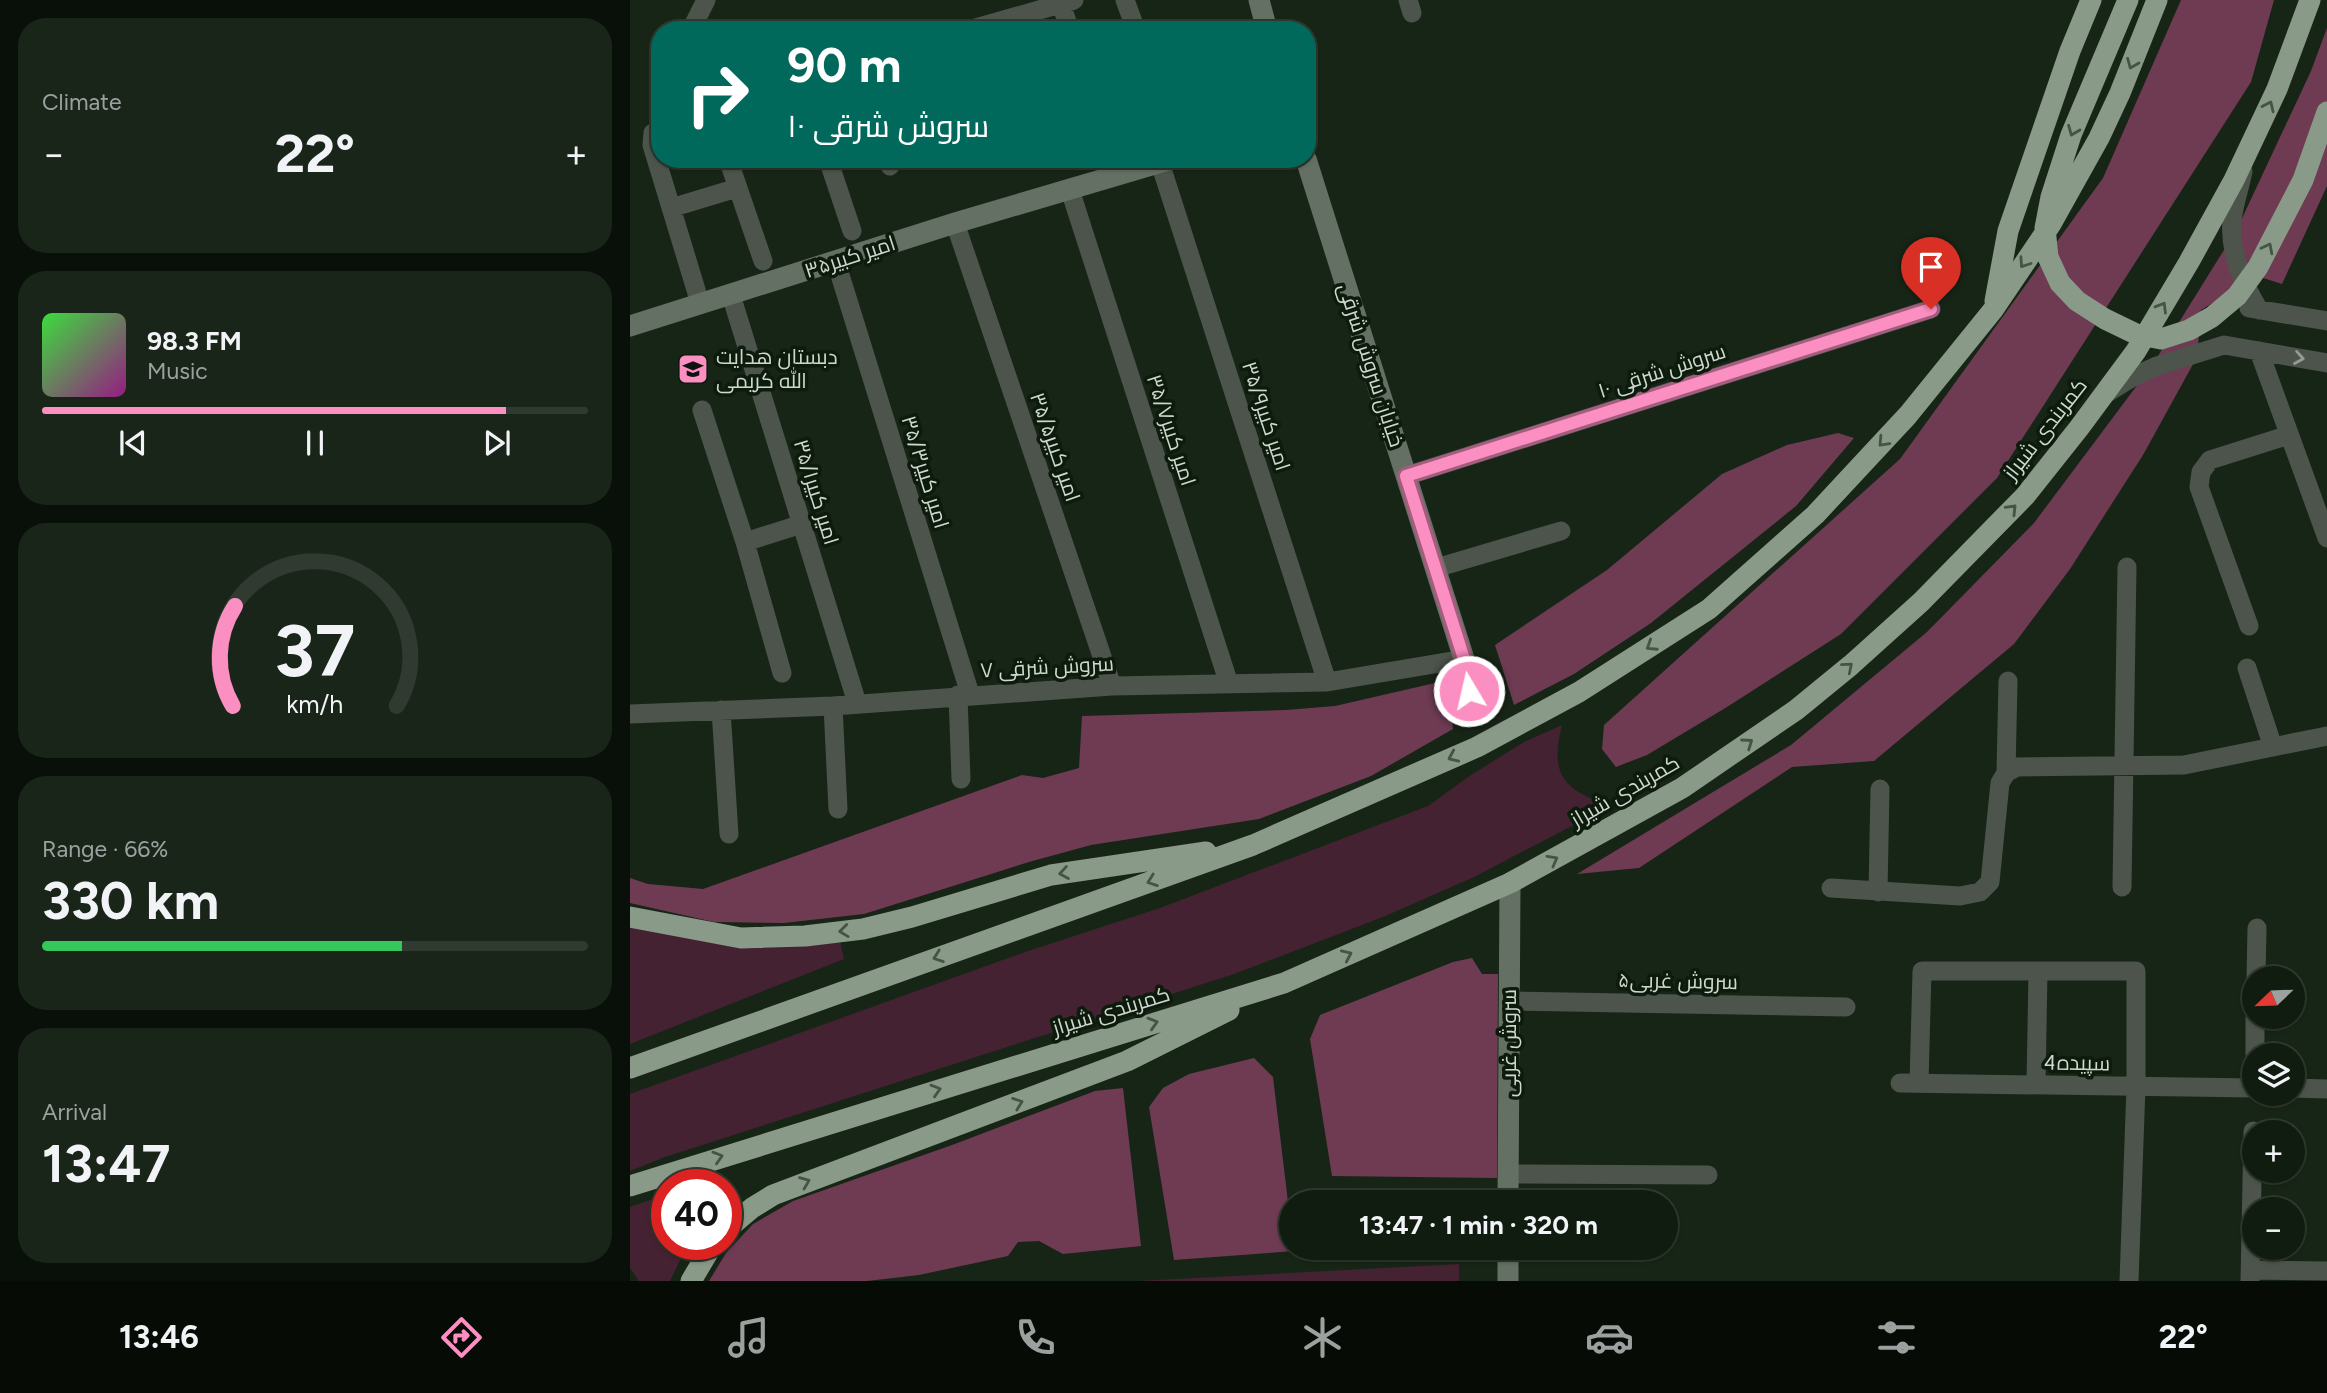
<!DOCTYPE html>
<html lang="en">
<head>
<meta charset="utf-8">
<style>
	:root { --surface:#111c10; --page:#1a2519; --text:#f1f3f6; --muted:#9ca19f; --line:#303a30; --accent:#fc8fc2 }
	body { margin:0; font-family:Figtree,Cairo,sans-serif; background:var(--page); color:var(--text); height:100vh; display:flex; flex-direction:column; font-size:26px; white-space:nowrap }
	* { box-sizing:border-box; margin:0 }
	p { font-size:23px; color:var(--muted) }
	.icon { flex:none; width:38px; height:38px; fill:none; stroke:currentColor; stroke-width:2; stroke-linecap:round; stroke-linejoin:round }
	.map { position:relative; flex:1; overflow:hidden }
	.panel { display:flex; flex-direction:column; gap:18px; padding:18px; background:#090f09; width:630px }
	.panel>* { flex:none }
	.banner { position:absolute; left:21px; top:21px; width:665px; height:147px; border-radius:28px; box-shadow:0 2px 5px #0004,0 0 0 2px var(--line); background:#00695c; color:#fff; overflow:hidden }
	.needle { width:46px; rotate:247deg }
	.buttons { position:absolute; left:1612px; top:966px; display:grid; gap:14px }
	.buttons a { display:grid; place-items:center; width:63px; height:63px; border-radius:50%; background:var(--surface); box-shadow:0 2px 5px #0004,0 0 0 2px var(--line); font-size:35px }
	.speed { position:absolute; left:21px; top:1169px; display:flex; gap:14px; font-size:35px; font-weight:700; text-align:center }
	.speed>* { display:grid; place-content:center; width:91px; height:91px; border-radius:50%; background:var(--surface); box-shadow:0 2px 5px #0004,0 0 0 2px var(--line); line-height:1 }
	.speed .limit { border:10px solid #d22; background:#fff; color:#111 }
	.pin { position:absolute; display:grid; place-items:center; width:60px; height:60px; color:#fff; margin:-72px -30px; border-radius:50% 50% 50% 0; rotate:-45deg; box-shadow:0 0 7px #0007 }
	.pin .icon { rotate:45deg }
	.me { position:absolute; width:77px; margin:-38px; rotate:351deg; stroke-linejoin:round; filter:drop-shadow(0 0 5px #0008) }
	.turn { display:flex; align-items:center; gap:24px; height:147px; padding:0 21px; font-size:32px }
	.turn .icon { width:91px; height:91px; stroke-width:2.5 }
	.turn b { display:block; font-size:49px; line-height:60px }
	.big { font-size:52px; font-weight:700; line-height:1.1 }
	.panel .tile { flex:1; display:flex; flex-direction:column; justify-content:center; gap:10px; min-width:0; padding:0 24px; border-radius:28px; background:var(--page) }
	.panel .dial { align-items:center; gap:0 }
	.dial svg { height:182px; overflow:visible; fill:none; stroke:var(--line); stroke-width:7; stroke-linecap:round; text-anchor:middle }
	.dial text { fill:var(--text); stroke:none }
	.song { display:flex; align-items:center; gap:21px }
	.cover { width:84px; height:84px; border-radius:10px; background:linear-gradient(135deg,hsl(120 70% 55%),hsl(310 70% 35%)) }
	.played { height:7px; border-radius:4px; background:linear-gradient(90deg,var(--accent) 85%,var(--line) 85%) }
	.keys { display:flex; justify-content:space-around; direction:ltr }
	.heat { display:flex; justify-content:space-between; align-items:center; font-size:38px; direction:ltr }
	.charge { height:10px; border-radius:5px; background:linear-gradient(90deg,#34c759 66%,var(--line) 0) }
	.trip { position:absolute; left:649px; top:1190px; width:399px; height:70px; border-radius:35px; background:var(--surface); box-shadow:0 2px 5px #0004,0 0 0 2px var(--line); font-weight:700; line-height:70px; text-align:center }
	.menu { display:flex; height:112px; justify-content:space-around; align-items:center; background:#070b06; color:var(--muted) }
	.menu .icon { width:49px; height:49px }
	.menu .active { color:var(--accent) }
	.menu b { font-size:32px; color:var(--text) }
	main { display:flex; flex:1; min-height:0 }
	.map>svg:first-child { display:block }
</style>
</head>
<body>
<main>
<section class="panel">
<div class="tile"><p>Climate</p>
<div class="heat"><a>−</a><b class="big">22°</b><a>+</a></div>
</div>
<div class="tile">
<div class="song"><i class="cover"></i><div><b>98.3 FM</b><p>Music</p></div></div>
<div class="played"></div>
<div class="keys"><svg class="icon" aria-label="previous" viewBox="0 0 24 24"><path d="M18 5L8 12l10 7zM5 5v14"/></svg><svg class="icon" aria-label="pause" viewBox="0 0 24 24"><path d="M8 5v14M16 5v14"/></svg><svg class="icon" aria-label="next" viewBox="0 0 24 24"><path d="M6 5l10 7-10 7zM19 5v14"/></svg></div>
</div>
<div class="tile dial"><svg viewBox="0 0 100 80">
<path d="M14 69A42 42 0 1 1 86 69"/>
<path d="M14 69A42 42 0 0 1 15 25" stroke="#fc8fc2"/>
<text x="50" y="56" font-size="32" font-weight="700">37</text>
<text x="50" y="72" font-size="11">km/h</text>
</svg></div>
<div class="tile"><p>Range · 66%</p><b class="big">330 km</b><div class="charge"></div></div>
<div class="tile"><p>Arrival</p><b class="big">13:47</b></div>
</section>
<div class="map">
<svg width="1697" height="1281" viewBox="0 0 1697 1281">
	<rect width="100%" height="100%" fill="#172516"/>
	<path fill="#442232" d="M932,725C919,775 934,790 980,806L844,877L753,917L604,974L35,1157L0,1171V1094L395,952L530,908L798,806L841,775L894,742Z
		M0,921L209,937L214,959L0,1044Z
		M37,1194V1244H58L40,1281H9L0,1268V1207Z
		M829,1264V1281H508Z"/>
	<path fill="#6e3b53" d="M1551,0H1644L1621,82L1367,478L1211,634L1097,707L1017,755L986,767L972,749L974,725L1270,459L1473,178Z
		M1697,28V186L1652,284L1627,276L1571,310L1567,357L1513,455L1440,569L1384,644L1244,761L1162,767L1009,868L947,874L1161,745L1297,632L1404,523L1523,364L1607,229L1681,71Z
		M1208,433L1224,438L1166,506L1021,623L944,674L884,705L865,645L977,570L1092,474L1157,445Z
		M818,680L823,729L741,776L629,819L461,845L399,862L234,914L154,923L84,922L0,903V878L18,884L73,889L392,775L413,778L449,768L452,716L656,710L705,706Z
		M842,958L852,974H868L867,1178L702,1176L680,1039L690,1015L823,962Z
		M624,1058L643,1077L661,1227L662,1248H664V1251L544,1260L519,1107L533,1088L559,1074Z
		M493,1088L511,1246L433,1254L409,1241L388,1242L378,1256L289,1275L237,1281H79L96,1253L123,1224L163,1201L322,1145L465,1091Z"/>
	<g fill="none" stroke-linecap="round" stroke-linejoin="round">
		<path stroke="#4d544c" stroke-width="19" d="M495,0L506,30
			M778,0L782,13
			M431,4L440,30
			M61,30L76,0
			M339,30L444,0
			M30,129L23,133L22,145L70,303
			M98,159L133,261
			M198,159L222,231
			M258,159L260,166
			M530,163L697,682
			M1613,171C1610,187 1604,204 1602,220C1599,253 1613,283 1629,310
			M440,190L599,684
			M41,208L107,188
			M325,223L482,686
			M206,262L340,694
			M101,295L227,703
			M1619,308L1697,321
			M1629,351L1697,538
			M1477,393L1503,377L1527,366L1594,345L1697,363
			M72,410L115,542L152,673
			M776,476L1301,309
			M115,542L172,524
			M806,568L931,531
			M1619,626L1569,487L1571,472L1580,460L1659,435
			M1617,668L1643,747
			M328,695L331,779
			M203,706L208,809
			M91,710L99,834
			M0,714L203,706L482,686L697,682L834,659
			M1376,773L1387,767L1554,765L1697,736
			M1492,887L1497,567
			M1201,888L1330,896L1350,892L1360,882L1370,783L1376,773L1378,681
			M1248,892L1250,789
			M1626,978L1627,928
			M879,1001L1216,1007
			M1625,1055V1017
			M1270,1083L1624,1088
			M1289,1083L1292,971H1506V1086L1499,1281
			M1406,1085L1408,971
			M1662,1088L1697,1089
			M878,1174L1078,1175
			M1621,1270L1697,1271
			M1620,1281L1623,1131"/>
		<path stroke="#657064" stroke-width="21" d="M629,0L637,30
			M676,159L834,659L839,691
			M0,326L325,223L542,159
			M878,1202L880,883
			M878,1281V1248"/>
		<path stroke="#899a88" stroke-width="21" d="M1498,0L1441,135L1421,197L1415,228L1418,257L1430,283L1447,301L1475,319L1506,334L1531,339L1559,330L1582,317L1607,296L1628,267L1673,180L1697,112
			M1365,301L1378,231L1440,51L1461,0
			M0,917L111,938L175,936L233,929L282,917L421,875L576,852
			M0,1068L623,845L847,747L949,692L1079,609L1185,515L1278,415L1363,310L1421,224L1469,138L1490,93L1527,0
			M0,1186L654,983L880,883L1052,788L1166,710L1221,665L1291,602L1395,496L1449,428L1506,351L1559,262L1604,180L1647,89L1680,0
			M96,1230L122,1208L143,1195L497,1061L599,1010
			M61,1281L83,1244"/>
	</g>
	<defs><path id="oneway-chevron" d="M-2-3.5L2.5 0L-2 3.5" fill="none" stroke-width="1.6" stroke-linecap="round" stroke-linejoin="round" transform="scale(1.75)"/></defs>
	<g stroke="#455444">
		<use href="#oneway-chevron" transform="translate(1502 64) rotate(112)"/>
		<use href="#oneway-chevron" transform="translate(1639 106) rotate(-65)"/>
		<use href="#oneway-chevron" transform="translate(1443 131) rotate(112)"/>
		<use href="#oneway-chevron" transform="translate(1638 248) rotate(-63)"/>
		<use href="#oneway-chevron" transform="translate(1394 263) rotate(124)"/>
		<use href="#oneway-chevron" transform="translate(1532 307) rotate(-59)"/>
		<use href="#oneway-chevron" transform="translate(1253 442) rotate(133)"/>
		<use href="#oneway-chevron" transform="translate(1382 509) rotate(-46)"/>
		<use href="#oneway-chevron" transform="translate(1021 646) rotate(147)"/>
		<use href="#oneway-chevron" transform="translate(1218 667) rotate(-40)"/>
		<use href="#oneway-chevron" transform="translate(1118 743) rotate(-35)"/>
		<use href="#oneway-chevron" transform="translate(823 757) rotate(156)"/>
		<use href="#oneway-chevron" transform="translate(923 860) rotate(-29)"/>
		<use href="#oneway-chevron" transform="translate(434 873) rotate(171)"/>
		<use href="#oneway-chevron" transform="translate(522 881) rotate(160)"/>
		<use href="#oneway-chevron" transform="translate(214 931) rotate(173)"/>
		<use href="#oneway-chevron" transform="translate(717 955) rotate(-24)"/>
		<use href="#oneway-chevron" transform="translate(308 957) rotate(160)"/>
		<use href="#oneway-chevron" transform="translate(523 1023) rotate(-17)"/>
		<use href="#oneway-chevron" transform="translate(306 1090) rotate(-17)"/>
		<use href="#oneway-chevron" transform="translate(388 1103) rotate(-20)"/>
		<use href="#oneway-chevron" transform="translate(88 1157) rotate(-17)"/>
		<use href="#oneway-chevron" transform="translate(175 1182) rotate(-22)"/>
	</g>
	<use stroke="#949d94" href="#oneway-chevron" transform="translate(1669 358) rotate(10)"/>
	<g fill="none" stroke-linecap="round" stroke-linejoin="round">
		<g stroke="#a45d7e" stroke-width="18">
			<path id="route" d="M839,691L834,659L776,476L1301,309"/>
		</g>
		<use href="#route" stroke="#fc8fc2" stroke-width="12"/>
	</g>
	<defs>
		<g id="school-square" transform="scale(1.575)"><rect x="-9" y="-9" width="18" height="18" rx="4" fill="#fc8fc2" stroke="#0d1b0d"/><path d="M0-5L7-2L0 1L-7-2ZM-4 1L0 2.5L4 1V4Q0 6-4 4Z" fill="#111"/></g>
	</defs>
	<g fill-rule="evenodd">
		<use href="#school-square" x="63" y="369"/>
	</g>
	<g text-anchor="middle" stroke-width="7" stroke-linejoin="round" paint-order="stroke">
		<g font-size="21" fill="#cfd8ce" stroke="#0d1b0d">
			<text transform="translate(220 257) rotate(-18)" y="7">امیر کبیر۳۵</text>
			<text transform="translate(741 365) rotate(72)" y="7">خیابان سروش شرقی</text>
			<text transform="translate(1032 371) rotate(-18)" y="7">سروش شرقی ۱۰</text>
			<text transform="translate(636 416) rotate(72)" y="7">امیر کبیر۳۵/۹</text>
			<text transform="translate(1415 429) rotate(-52)" y="7">کمربندی شیراز</text>
			<text transform="translate(541 430) rotate(72)" y="7">امیر کبیر۳۵/۷</text>
			<text transform="translate(425 447) rotate(71)" y="7">امیر کبیر۳۵/۵</text>
			<text transform="translate(295 472) rotate(73)" y="7">امیر کبیر۳۵/۳</text>
			<text transform="translate(186 492) rotate(73)" y="7">امیر کبیر۳۵/۱</text>
			<text transform="translate(417 667) rotate(-3)" y="7">سروش شرقی ۷</text>
			<text transform="translate(995 791) rotate(-30)" y="7">کمربندی شیراز</text>
			<text transform="translate(1048 981) rotate(1)" y="7">سروش غربی۵</text>
			<text transform="translate(481 1011) rotate(-17)" y="7">کمربندی شیراز</text>
			<text transform="translate(879 1043) rotate(-90)" y="7">سروش غربی</text>
			<text transform="translate(1447 1063) rotate(1)" y="7">4سپیده</text>
		</g>
		<g font-size="21" fill="#cfd8ce" stroke="#0d1b0d" text-anchor="start">
			<text x="86" y="364">دبستان هدایت<tspan x="86" dy="24">الله کریمی</tspan></text>
		</g>
	</g>
</svg>
<div class="buttons">
<a><svg class="needle" viewBox="-14 -14 28 28"><path d="M0-13l5 13h-10z" fill="#e53935"/><path d="M0 13l5-13h-10z" fill="#9ca19f"/></svg></a>
<a><svg class="icon" aria-label="layers" viewBox="0 0 24 24"><path d="M12 4l9 5-9 5-9-5zM3 14l9 5 9-5"/></svg></a>
<a>+</a>
<a>−</a>
</div>
<div class="speed"><div class="limit">40</div></div>
<div class="pin" style="left:1301px;top:309px;background:#d93025"><svg class="icon" aria-label="arrive" viewBox="0 0 24 24"><path d="M6 21V4h12l-3 4 3 4H6"/></svg></div>
<svg class="me" style="left:839px;top:691px" viewBox="-20 -20 40 40"><circle r="17" fill="#fc8fc2" stroke="#fff" stroke-width="3"/><path d="M0-11L8 9 0 5-8 9z" fill="#fff"/></svg>
<div class="trip">13:47 · 1 min · 320 m</div>
<div class="banner">
<div class="turn"><svg class="icon" aria-label="right" viewBox="0 0 24 24"><path d="M7 20v-9h11M14 6l5 5-5 5"/></svg><div><b>90 m</b>سروش شرقی ۱۰</div></div>
</div>
</div>
</main>
<nav class="menu">
<b>13:46</b>
<svg class="icon active" aria-label="directions" viewBox="0 0 24 24"><path d="M12 3l9 9-9 9-9-9zM9 14v-3h6M13 9l2 2-2 2"/></svg>
<svg class="icon" aria-label="music" viewBox="0 0 24 24"><path d="M9 18V5l10-2v13"/><circle cx="6" cy="18" r="3"/><circle cx="16" cy="16" r="3"/></svg>
<svg class="icon" aria-label="phone" viewBox="0 0 24 24"><path d="M5 4h4l2 5-3 2q2 4 5 5l2-3 5 2v4C11 20 4 13 5 4z"/></svg>
<svg class="icon" aria-label="climate" viewBox="0 0 24 24"><path d="M12 3v18M4 7l16 10M4 17L20 7"/></svg>
<svg class="icon" aria-label="car" viewBox="0 0 24 24"><path d="M5 17H2v-5l4-1 3-4h7l3 4 3 1v5h-3M9 17h6M6 11h13"/><circle cx="7" cy="17" r="2"/><circle cx="17" cy="17" r="2"/></svg>
<svg class="icon" aria-label="filters" viewBox="0 0 24 24"><path d="M4 7h16M4 17h16"/><circle cx="9" cy="7" r="2"/><circle cx="15" cy="17" r="2"/></svg>
<b>22°</b>
</nav>
</body>
</html>
